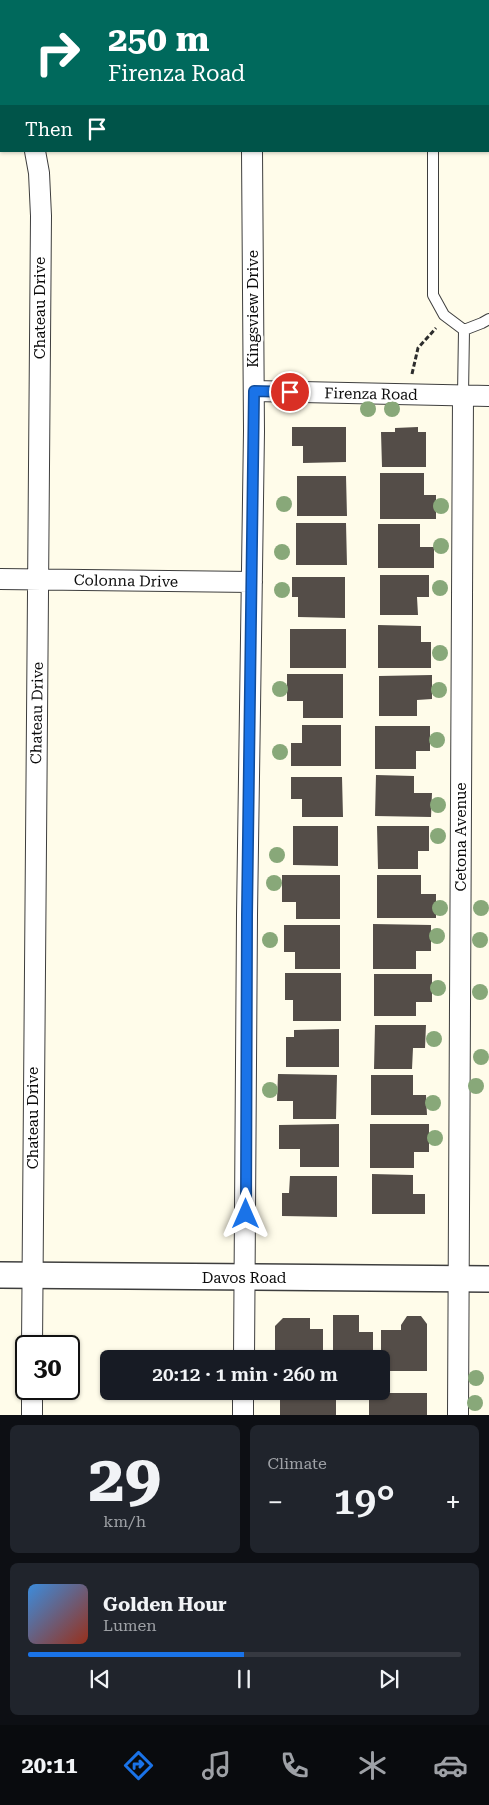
<!DOCTYPE html>
<html lang="en">
<head>
<meta charset="utf-8">
<style>
	:root { --surface:#171b24; --page:#20242c; --text:#f1f3f6; --muted:#9ea1a6; --line:#363941; --accent:#1a73e8 }
	body { margin:0; font-family:"Roboto Serif",serif; background:var(--page); color:var(--text); height:100vh; display:flex; flex-direction:column; font-size:19px; white-space:nowrap }
	* { box-sizing:border-box; margin:0 }
	p { font-size:16px; color:var(--muted) }
	.icon { flex:none; width:28px; height:28px; fill:none; stroke:currentColor; stroke-width:2; stroke-linecap:round; stroke-linejoin:round }
	.map { position:relative; height:1415px; overflow:hidden }
	.details { display:flex; flex-direction:column; gap:10px; padding:10px; background:#0d0f14; flex:1 }
	.details>* { flex:none }
	.banner { position:absolute; left:0px; top:0px; width:490px; height:152px; box-shadow:0 1px 4px #0004; background:#00695c; color:#fff; overflow:hidden }
	.speed { position:absolute; left:15px; top:1335px; display:flex; gap:10px; font-size:25px; font-weight:700; text-align:center }
	.speed>* { display:grid; place-content:center; width:65px; height:65px; border-radius:50%; background:var(--surface); box-shadow:0 1px 4px #0004; line-height:1 }
	.speed .limit { border:2px solid #111; border-radius:8px; background:#fff; color:#111 }
	.pin { position:absolute; display:grid; place-items:center; width:42px; height:42px; color:#fff; margin:-21px; border:2px solid #fff; border-radius:50%; box-shadow:0 1px 5px #0007 }
	.me { position:absolute; width:55px; margin:-28px; rotate:0deg; stroke-linejoin:round; filter:drop-shadow(0 0 4px #0008) }
	.turn { display:flex; align-items:center; gap:18px; height:105px; padding:0 25px; font-size:22px }
	.turn .icon { width:65px; height:65px; stroke-width:2.5 }
	.turn b { display:block; font-size:35px; line-height:42px }
	.then { display:flex; align-items:center; height:48px; padding:0 25px; background:#0003; gap:10px; font-size:19px }
	.big { font-size:38px; font-weight:600; line-height:1.1 }
	.details .tile { flex:1; display:flex; flex-direction:column; justify-content:center; gap:8px; min-width:0; padding:0 18px; border-radius:8px; background:var(--page) }
	.details .dial { align-items:center; gap:0 }
	.dial b { font-size:65px; line-height:1 }
	.song { display:flex; align-items:center; gap:15px }
	.cover { width:60px; height:60px; border-radius:8px; background:linear-gradient(135deg,hsl(210 70% 55%),hsl(10 70% 35%)) }
	.played { height:5px; border-radius:2px; background:linear-gradient(90deg,var(--accent) 50%,var(--line) 50%) }
	.keys { display:flex; justify-content:space-around; direction:ltr }
	.heat { display:flex; justify-content:space-between; align-items:center; font-size:28px; direction:ltr }
	.details .tiles { flex:1; display:grid; gap:10px; grid-template-columns:1fr 1fr }
	.tile:last-child { grid-column:span 2 }
	.trip { position:absolute; left:100px; top:1350px; width:290px; height:50px; border-radius:8px; background:var(--surface); box-shadow:0 1px 4px #0004; font-weight:600; line-height:50px; text-align:center }
	.tab-bar { display:flex; height:80px; justify-content:space-around; align-items:center; background:#090b0e; color:var(--muted) }
	.tab-bar .icon { width:35px; height:35px }
	.tab-bar .active { color:var(--accent) }
	.tab-bar b { font-size:22px; color:var(--text) }
	.map>svg:first-child { display:block }
</style>
</head>
<body>
<div class="map">
<svg width="489" height="1415" viewBox="0 0 489 1415">
	<rect width="100%" height="100%" fill="#fffcea"/>
	<path fill="#544d48" d="M292,427H346V462L303,463V446H292Z
		M418,427V432H426V467H382L381,432H395V428Z
		M380,473H424V495H436V519H380Z
		M297,476H346L347,516H297Z
		M296,523H346L347,565H296Z
		M378,524H420V547H434V568H378Z
		M380,575H429V597H417L418,615H380Z
		M292,577H345V618L298,617V597H292Z
		M378,625L421,626V642H431V668H378Z
		M290,629H346V668H290Z
		M287,674H343V718H303V701H287Z
		M432,675V699L417,700V716H379V676Z
		M302,725H341V766H291V743H302Z
		M375,726H430V751H416V769H375Z
		M376,775L414,776V793H432L431,817L375,816Z
		M291,777H342L343,817H302V799H291Z
		M293,826H338V866L293,865Z
		M377,826H429V851H418V869H378Z
		M282,875H340V919H296V902H282Z
		M377,875H421V894H436V918H377Z
		M373,924L431,925V951H416V969H373Z
		M284,925H340V969H295V952H284Z
		M285,973H341V1021H293V1000H285Z
		M374,974H432V1002H416V1016H374Z
		M375,1025H426L425,1048H413L412,1069H374Z
		M339,1029V1067H286V1037H294V1030Z
		M278,1074L337,1075L336,1119H293V1101H277Z
		M371,1075H413V1095H426L427,1115H371Z
		M339,1124V1167H300V1149H279V1125Z
		M370,1124H429V1152H414V1168H370Z
		M372,1174L413,1175V1194H425V1214H372Z
		M290,1176H337V1217L282,1216V1193H289Z
		M333,1315H359V1332H373V1359H333Z
		M407,1316H421L427,1324V1371H381V1330H401V1325Z
		M283,1318H310V1329H323V1359H275V1326Z
		M280,1392L336,1393V1415H280Z
		M369,1393H427V1415H369Z"/>
	<g fill="none" stroke-linecap="round" stroke-linejoin="round">
		<g stroke="#3e3e3e" stroke-width="12">
			<path id="service" d="M489,55V56
				M433,151V295L444,315L464,330
				M464,330L482,323L489,319
				M463,395L464,330"/>
		</g>
		<g stroke="#3e3e3e" stroke-width="22">
			<path id="minor" d="M230,0V1
				M130,1L135,0
				M0,44L1,47
				M254,391L489,396
				M0,579L252,582
				M32,1346L41,216L39,173L35,151
				M244,1359L247,915L254,431L252,151
				M32,1415V1389
				M243,1415V1391
				M458,1415L463,395"/>
		</g>
		<g stroke="#3e3e3e" stroke-width="28">
			<path id="tertiary" d="M0,1275L489,1279"/>
		</g>
		<path stroke="#2d2d2d" stroke-width="3" stroke-dasharray="5 2.5" stroke-linecap="butt" d="M412,374L418,348L436,328"/>
		<use href="#service" stroke="#fff" stroke-width="10"/>
		<use href="#minor" stroke="#fff" stroke-width="20"/>
		<use href="#tertiary" stroke="#fff" stroke-width="25"/>
	</g>
	<g fill="#88a879">
		<circle cx="368" cy="409" r="8"/>
		<circle cx="392" cy="409" r="8"/>
		<circle cx="284" cy="504" r="8"/>
		<circle cx="441" cy="506" r="8"/>
		<circle cx="441" cy="546" r="8"/>
		<circle cx="282" cy="552" r="8"/>
		<circle cx="440" cy="588" r="8"/>
		<circle cx="282" cy="590" r="8"/>
		<circle cx="440" cy="653" r="8"/>
		<circle cx="280" cy="689" r="8"/>
		<circle cx="439" cy="690" r="8"/>
		<circle cx="437" cy="740" r="8"/>
		<circle cx="280" cy="752" r="8"/>
		<circle cx="438" cy="805" r="8"/>
		<circle cx="438" cy="836" r="8"/>
		<circle cx="277" cy="855" r="8"/>
		<circle cx="274" cy="883" r="8"/>
		<circle cx="440" cy="908" r="8"/>
		<circle cx="481" cy="908" r="8"/>
		<circle cx="437" cy="936" r="8"/>
		<circle cx="270" cy="940" r="8"/>
		<circle cx="480" cy="940" r="8"/>
		<circle cx="438" cy="988" r="8"/>
		<circle cx="480" cy="992" r="8"/>
		<circle cx="434" cy="1039" r="8"/>
		<circle cx="481" cy="1057" r="8"/>
		<circle cx="476" cy="1086" r="8"/>
		<circle cx="270" cy="1090" r="8"/>
		<circle cx="433" cy="1103" r="8"/>
		<circle cx="435" cy="1138" r="8"/>
		<circle cx="476" cy="1378" r="8"/>
		<circle cx="475" cy="1403" r="8"/>
	</g>
	<g fill="none" stroke-linecap="round" stroke-linejoin="round">
		<g stroke="#114b97" stroke-width="12">
			<path id="route" d="M246,1214L247,915L254,391L290,392"/>
		</g>
		<use href="#route" stroke="#1a73e8" stroke-width="9"/>
	</g>
	<g text-anchor="middle" stroke-width="5" stroke-linejoin="round" paint-order="stroke">
		<g font-size="15" fill="#0b0b0b" stroke="#fff">
			<text transform="translate(40 308) rotate(-90)" y="5">Chateau Drive</text>
			<text transform="translate(253 309) rotate(-90)" y="5">Kingsview Drive</text>
			<text transform="translate(371 394) rotate(1)" y="5">Firenza Road</text>
			<text transform="translate(126 581) rotate(1)" y="5">Colonna Drive</text>
			<text transform="translate(37 713) rotate(-89)" y="5">Chateau Drive</text>
			<text transform="translate(461 837) rotate(-90)" y="5">Cetona Avenue</text>
			<text transform="translate(33 1118) rotate(-90)" y="5">Chateau Drive</text>
			<text x="244" y="1283">Davos Road</text>
		</g>
	</g>
</svg>
<div class="speed"><div class="limit">30</div></div>
<div class="pin" style="left:290px;top:392px;background:#d93025"><svg class="icon" aria-label="arrive" viewBox="0 0 24 24"><path d="M6 21V4h12l-3 4 3 4H6"/></svg></div>
<svg class="me" style="left:246px;top:1214px" viewBox="-20 -20 40 40"><path d="M0-17L14 15 0 8-14 15z" fill="#1a73e8" stroke="#fff" stroke-width="4"/></svg>
<div class="trip">20:12 · 1 min · 260 m</div>
<div class="banner">
<div class="turn"><svg class="icon" aria-label="right" viewBox="0 0 24 24"><path d="M7 20v-9h11M14 6l5 5-5 5"/></svg><div><b>250 m</b>Firenza Road</div></div>
<div class="then">Then<svg class="icon" aria-label="arrive" viewBox="0 0 24 24"><path d="M6 21V4h12l-3 4 3 4H6"/></svg></div>
</div>
</div>
<section class="details">
<div class="tiles">
<div class="tile dial"><b>29</b><p>km/h</p></div>
<div class="tile"><p>Climate</p>
<div class="heat"><a>−</a><b class="big">19°</b><a>+</a></div>
</div>
<div class="tile">
<div class="song"><i class="cover"></i><div><b>Golden Hour</b><p>Lumen</p></div></div>
<div class="played"></div>
<div class="keys"><svg class="icon" aria-label="previous" viewBox="0 0 24 24"><path d="M18 5L8 12l10 7zM5 5v14"/></svg><svg class="icon" aria-label="pause" viewBox="0 0 24 24"><path d="M8 5v14M16 5v14"/></svg><svg class="icon" aria-label="next" viewBox="0 0 24 24"><path d="M6 5l10 7-10 7zM19 5v14"/></svg></div>
</div>
</div>
</section>
<nav class="tab-bar">
<b>20:11</b>
<svg class="icon active" aria-label="directions" viewBox="0 0 24 24"><path d="M12 3l9 9-9 9-9-9zM9 14v-3h6M13 9l2 2-2 2"/></svg>
<svg class="icon" aria-label="music" viewBox="0 0 24 24"><path d="M9 18V5l10-2v13"/><circle cx="6" cy="18" r="3"/><circle cx="16" cy="16" r="3"/></svg>
<svg class="icon" aria-label="phone" viewBox="0 0 24 24"><path d="M5 4h4l2 5-3 2q2 4 5 5l2-3 5 2v4C11 20 4 13 5 4z"/></svg>
<svg class="icon" aria-label="climate" viewBox="0 0 24 24"><path d="M12 3v18M4 7l16 10M4 17L20 7"/></svg>
<svg class="icon" aria-label="car" viewBox="0 0 24 24"><path d="M5 17H2v-5l4-1 3-4h7l3 4 3 1v5h-3M9 17h6M6 11h13"/><circle cx="7" cy="17" r="2"/><circle cx="17" cy="17" r="2"/></svg>
</nav>
</body>
</html>
